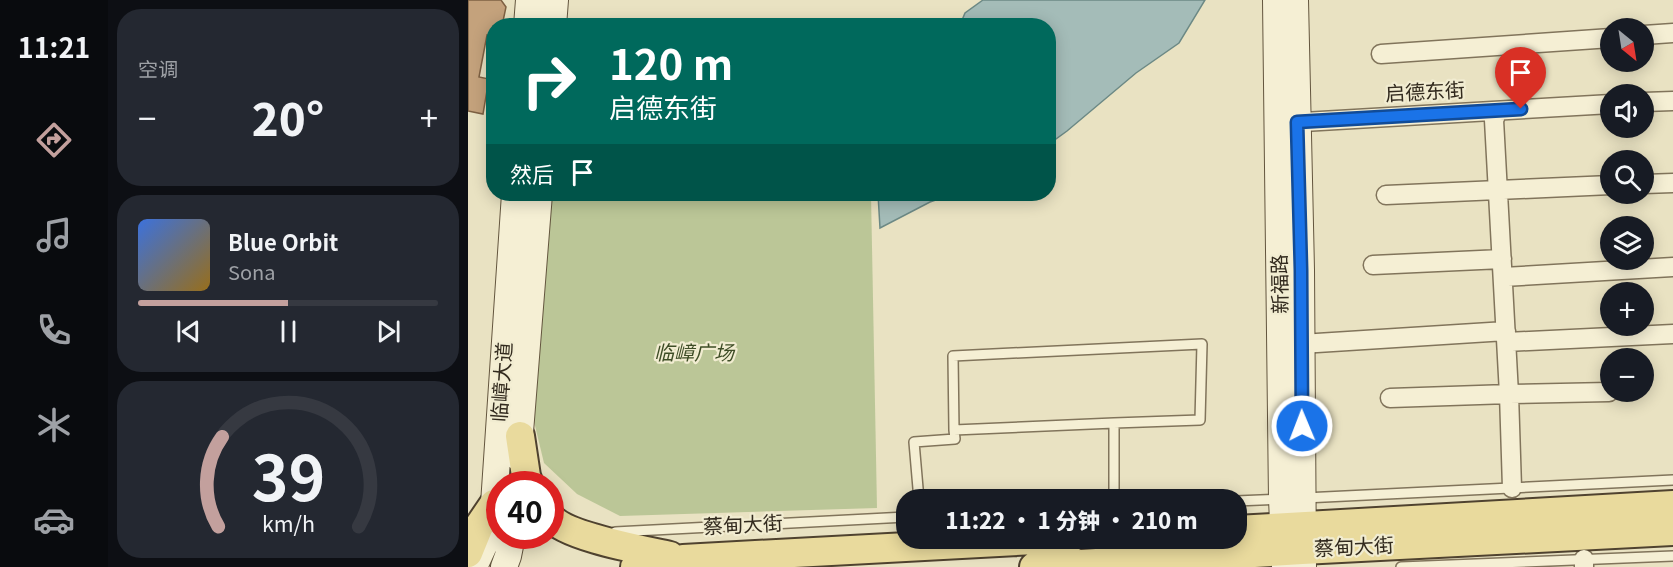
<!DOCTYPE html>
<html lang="zh">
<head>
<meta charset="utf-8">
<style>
	:root { --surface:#171b24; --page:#242831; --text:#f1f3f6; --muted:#9ea1a6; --line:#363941; --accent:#c3a09d }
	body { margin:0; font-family:Georgia,"Noto Sans SC",serif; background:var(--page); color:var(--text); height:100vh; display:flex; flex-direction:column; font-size:22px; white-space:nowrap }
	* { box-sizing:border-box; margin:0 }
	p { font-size:20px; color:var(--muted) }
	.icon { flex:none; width:33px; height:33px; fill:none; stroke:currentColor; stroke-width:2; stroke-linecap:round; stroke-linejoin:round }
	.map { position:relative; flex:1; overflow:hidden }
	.sheet { display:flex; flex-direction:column; gap:9px; padding:9px; background:#0d0f14; width:360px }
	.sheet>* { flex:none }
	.banner { position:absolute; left:18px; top:18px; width:570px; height:183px; border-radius:24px; box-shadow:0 3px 15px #0003; background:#00695c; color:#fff; overflow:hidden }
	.needle { width:39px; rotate:150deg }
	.buttons { position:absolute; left:1132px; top:18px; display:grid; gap:12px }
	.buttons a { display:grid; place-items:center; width:54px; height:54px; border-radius:50%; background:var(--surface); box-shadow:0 3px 15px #0003; font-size:30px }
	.speed { position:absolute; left:18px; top:471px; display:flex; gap:12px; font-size:30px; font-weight:700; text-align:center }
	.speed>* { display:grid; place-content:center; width:78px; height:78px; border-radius:50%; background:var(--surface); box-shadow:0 3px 15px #0003; line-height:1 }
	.speed .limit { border:9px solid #d22; background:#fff; color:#111 }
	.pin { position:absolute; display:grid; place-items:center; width:51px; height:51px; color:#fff; margin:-62px -26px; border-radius:50% 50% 50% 0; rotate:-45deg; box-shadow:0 0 6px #0007 }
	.pin .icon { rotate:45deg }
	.me { position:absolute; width:66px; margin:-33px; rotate:359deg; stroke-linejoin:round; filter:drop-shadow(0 0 4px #0008) }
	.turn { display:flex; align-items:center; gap:21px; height:126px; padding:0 24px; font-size:27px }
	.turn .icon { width:78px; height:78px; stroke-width:2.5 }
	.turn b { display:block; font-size:42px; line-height:51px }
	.then { display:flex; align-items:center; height:57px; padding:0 24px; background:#0003; gap:12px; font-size:22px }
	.big { font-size:45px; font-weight:800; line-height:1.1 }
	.sheet .widget { flex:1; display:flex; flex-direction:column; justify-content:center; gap:9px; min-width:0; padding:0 21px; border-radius:24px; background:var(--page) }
	.sheet .dial { align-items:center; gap:0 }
	.dial svg { height:156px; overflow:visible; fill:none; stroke:var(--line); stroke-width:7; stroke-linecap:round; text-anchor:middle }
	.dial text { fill:var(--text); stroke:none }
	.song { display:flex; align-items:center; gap:18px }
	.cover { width:72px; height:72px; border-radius:9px; background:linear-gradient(135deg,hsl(220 70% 55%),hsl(40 70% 35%)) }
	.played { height:6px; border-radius:3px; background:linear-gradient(90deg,var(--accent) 50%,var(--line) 50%) }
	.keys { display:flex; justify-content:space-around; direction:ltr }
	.heat { display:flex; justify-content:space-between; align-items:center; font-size:33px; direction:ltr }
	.trip { position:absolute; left:428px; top:489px; width:351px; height:60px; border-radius:24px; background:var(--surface); box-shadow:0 3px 15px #0003; font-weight:800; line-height:60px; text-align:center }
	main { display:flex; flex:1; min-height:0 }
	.tab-bar { display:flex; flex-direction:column; width:108px; justify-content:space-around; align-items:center; background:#090b0e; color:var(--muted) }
	.tab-bar .icon { width:42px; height:42px }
	.tab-bar .current { color:var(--accent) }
	.tab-bar b { font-size:27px; color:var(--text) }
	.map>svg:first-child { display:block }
</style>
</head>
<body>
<main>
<nav class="tab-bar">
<b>11:21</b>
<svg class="icon current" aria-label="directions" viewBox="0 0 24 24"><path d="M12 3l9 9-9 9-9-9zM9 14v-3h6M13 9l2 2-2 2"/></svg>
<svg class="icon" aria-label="music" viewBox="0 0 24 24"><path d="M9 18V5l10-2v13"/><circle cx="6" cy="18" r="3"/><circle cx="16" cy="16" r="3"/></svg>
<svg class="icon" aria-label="phone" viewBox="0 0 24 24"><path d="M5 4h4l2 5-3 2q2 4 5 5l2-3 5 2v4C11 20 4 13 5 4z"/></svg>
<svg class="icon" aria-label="climate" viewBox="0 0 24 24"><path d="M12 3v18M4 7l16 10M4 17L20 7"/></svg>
<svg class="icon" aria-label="car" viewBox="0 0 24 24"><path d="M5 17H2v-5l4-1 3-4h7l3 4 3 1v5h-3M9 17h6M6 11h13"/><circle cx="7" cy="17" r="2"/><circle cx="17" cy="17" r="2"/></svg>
</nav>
<section class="sheet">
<div class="widget"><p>空调</p>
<div class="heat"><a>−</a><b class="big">20°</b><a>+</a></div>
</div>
<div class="widget">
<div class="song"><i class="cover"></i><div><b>Blue Orbit</b><p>Sona</p></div></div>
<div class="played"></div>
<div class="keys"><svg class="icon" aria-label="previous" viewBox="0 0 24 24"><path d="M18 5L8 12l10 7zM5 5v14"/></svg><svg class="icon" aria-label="pause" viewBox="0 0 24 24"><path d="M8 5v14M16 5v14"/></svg><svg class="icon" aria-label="next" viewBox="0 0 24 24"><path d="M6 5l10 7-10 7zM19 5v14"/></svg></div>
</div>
<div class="widget dial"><svg viewBox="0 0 100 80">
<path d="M14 69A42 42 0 1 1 86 69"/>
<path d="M14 69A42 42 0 0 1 16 23" stroke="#c3a09d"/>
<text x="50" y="56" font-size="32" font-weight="700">39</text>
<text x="50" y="72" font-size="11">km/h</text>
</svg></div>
</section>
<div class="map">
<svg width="1205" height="567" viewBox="0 0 1205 567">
	<rect width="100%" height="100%" fill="#e9e2c2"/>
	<path fill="#bbc697" d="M84,194H403L409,508L152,516L109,494L76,463L62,405L66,328Z"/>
	<path fill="#a4bcb8" stroke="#6c8985" stroke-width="1.5" d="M515,0H737L711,43L668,73L599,131L581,144L580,26L492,25L497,13Z
		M410,194H485L462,202L412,228Z"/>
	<path fill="#c4a27c" stroke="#7e6143" stroke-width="1.5" d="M0,0H33L38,7L34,26H25L23,36L19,35L11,77L21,79L15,114L0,111Z"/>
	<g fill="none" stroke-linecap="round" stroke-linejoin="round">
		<g stroke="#81745b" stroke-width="12">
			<path id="lane" d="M836,498L1205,480
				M451,500L446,442L487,439L486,430
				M646,500V423L486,430L485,356L734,344L732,420L646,423
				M768,501L813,499
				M147,532L438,517
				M933,567L1205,556"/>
		</g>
		<g stroke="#81745b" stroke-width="21">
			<path id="street" d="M1176,35L1205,33
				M913,54L1143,38
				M1176,102L1205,101
				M1030,111L1026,120L1041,394L1141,392
				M818,123L1143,104
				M1176,184L1205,183
				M918,195L1143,185
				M905,265L1034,259
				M1035,277L1205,267
				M1039,342L1205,334
				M833,344L1038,331
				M922,398L1041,394L1044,488
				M1116,559V567"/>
		</g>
		<g stroke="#63553e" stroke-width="28">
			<path id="secondary" d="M808,0L814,499L817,567
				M827,0L833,270L835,567
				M59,26L61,0
				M85,26L87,0
				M50,457L71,194
				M6,567L17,543L26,504L47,194
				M36,567L40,556L44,536"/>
		</g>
		<g stroke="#4f422f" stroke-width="32">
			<path id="primary" d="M52,436L58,476L61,484
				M82,517C98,537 175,550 202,556
				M768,530L1205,505
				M0,553L11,526L26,504
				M167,567L215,559L604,538
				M566,567L834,550L1205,531"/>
		</g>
		<use href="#lane" stroke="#f5efd4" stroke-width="9"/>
		<use href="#street" stroke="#f5efd4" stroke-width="18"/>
		<use href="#secondary" stroke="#f5efd4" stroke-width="26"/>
		<use href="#primary" stroke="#e9da9d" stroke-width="28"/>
	</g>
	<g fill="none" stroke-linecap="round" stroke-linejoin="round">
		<g stroke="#114b97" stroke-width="15">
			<path id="route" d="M834,426L833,270L829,122L1053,109"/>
		</g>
		<use href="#route" stroke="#1a73e8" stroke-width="10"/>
	</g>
	<g text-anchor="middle" stroke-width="4.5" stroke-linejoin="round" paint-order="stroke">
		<g font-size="20" fill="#322a1e" stroke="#f1ecd1">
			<text transform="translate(957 92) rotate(-3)" y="7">启德东街</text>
			<text transform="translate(812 284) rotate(-91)" y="7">新福路</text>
			<text transform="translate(34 382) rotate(-86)" y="7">临嶂大道</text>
			<text transform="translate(275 525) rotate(-3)" y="7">蔡甸大街</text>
			<text transform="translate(886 547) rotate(-3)" y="7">蔡甸大街</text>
		</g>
		<g font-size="20" font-style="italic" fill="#3e4d26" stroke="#f1ecd1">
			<text x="226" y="360">临嶂广场</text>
		</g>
	</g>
</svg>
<div class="buttons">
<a><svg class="needle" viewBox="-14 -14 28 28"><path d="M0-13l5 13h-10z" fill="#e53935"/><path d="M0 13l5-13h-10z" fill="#9ea1a6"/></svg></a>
<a><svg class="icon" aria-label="sound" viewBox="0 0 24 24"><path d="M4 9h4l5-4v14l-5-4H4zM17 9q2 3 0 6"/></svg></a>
<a><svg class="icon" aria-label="search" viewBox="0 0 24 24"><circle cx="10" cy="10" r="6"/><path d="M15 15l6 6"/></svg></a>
<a><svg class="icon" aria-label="layers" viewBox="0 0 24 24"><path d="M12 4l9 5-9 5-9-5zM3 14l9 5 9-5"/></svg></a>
<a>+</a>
<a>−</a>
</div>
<div class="speed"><div class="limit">40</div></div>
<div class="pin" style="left:1053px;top:109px;background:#d93025"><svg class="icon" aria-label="arrive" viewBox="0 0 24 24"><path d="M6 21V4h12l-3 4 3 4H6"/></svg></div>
<svg class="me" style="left:834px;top:426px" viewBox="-20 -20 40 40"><circle r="17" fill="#1a73e8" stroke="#fff" stroke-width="3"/><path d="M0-11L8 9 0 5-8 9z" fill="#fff"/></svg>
<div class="trip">11:22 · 1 分钟 · 210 m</div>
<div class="banner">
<div class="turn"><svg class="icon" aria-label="right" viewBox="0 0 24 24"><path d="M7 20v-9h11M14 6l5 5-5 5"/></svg><div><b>120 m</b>启德东街</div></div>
<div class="then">然后<svg class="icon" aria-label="arrive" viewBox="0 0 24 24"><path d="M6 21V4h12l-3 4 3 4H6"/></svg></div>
</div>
</div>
</main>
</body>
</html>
